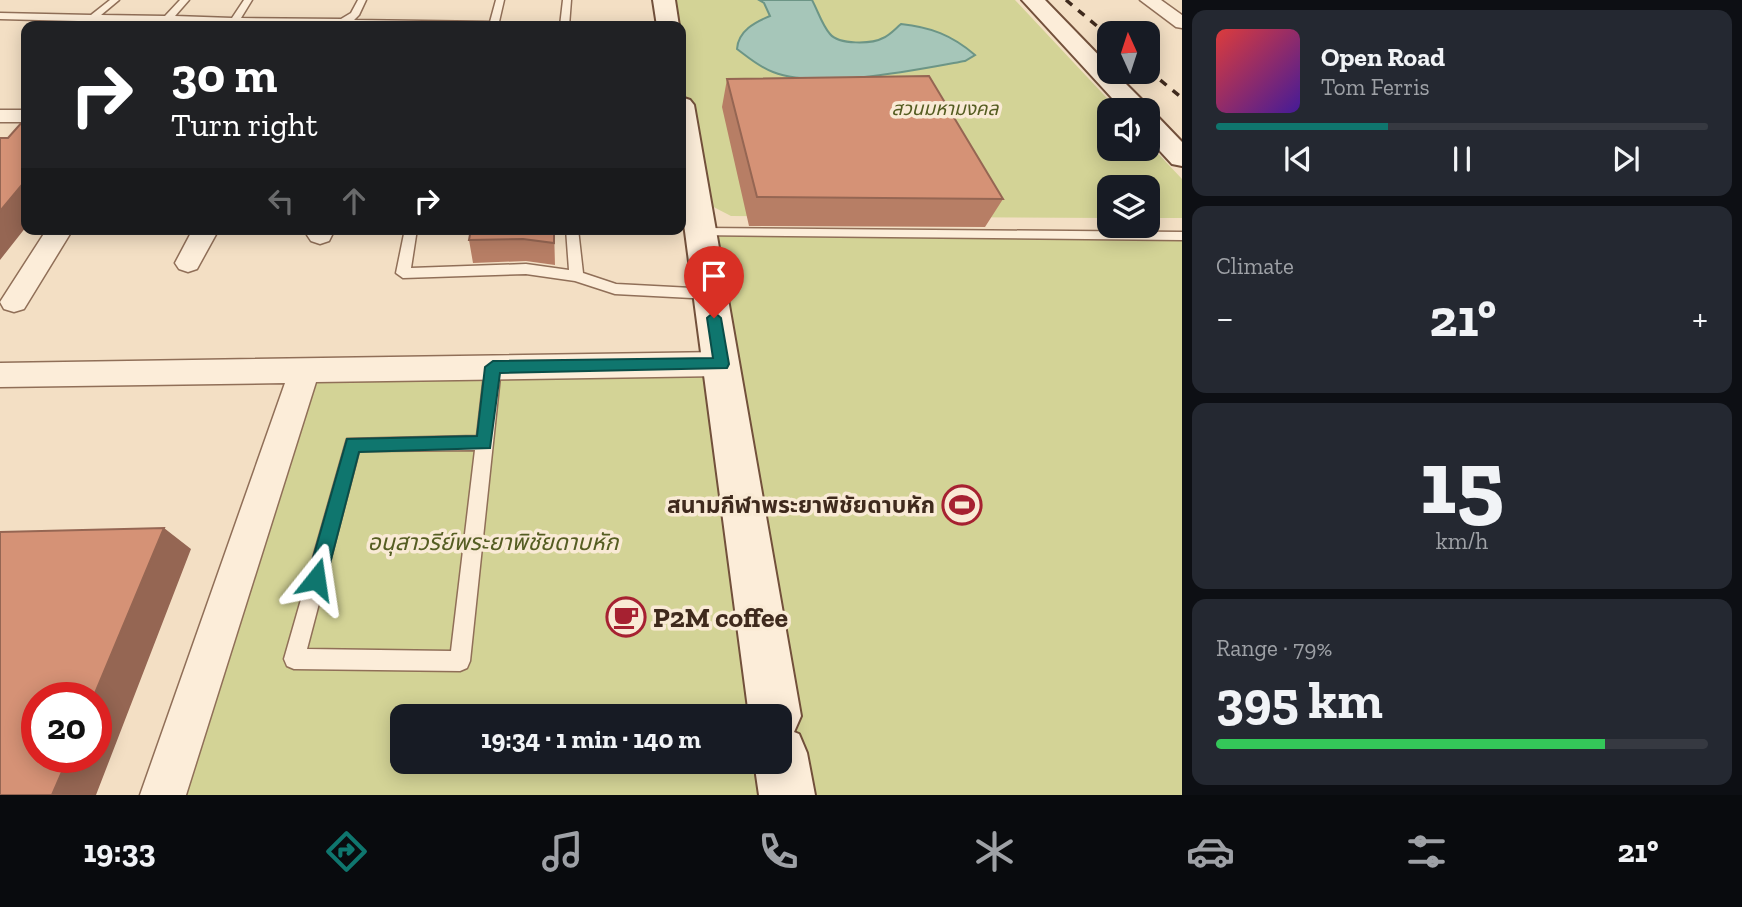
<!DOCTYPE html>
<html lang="en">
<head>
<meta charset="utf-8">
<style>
	:root { --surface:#171b24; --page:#242831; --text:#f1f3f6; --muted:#9ea1a6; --line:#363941; --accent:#0f766e }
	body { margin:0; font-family:"Zilla Slab","Noto Sans Thai",serif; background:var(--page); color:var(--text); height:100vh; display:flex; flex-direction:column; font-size:26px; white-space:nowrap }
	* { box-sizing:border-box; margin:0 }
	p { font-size:23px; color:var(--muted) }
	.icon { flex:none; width:38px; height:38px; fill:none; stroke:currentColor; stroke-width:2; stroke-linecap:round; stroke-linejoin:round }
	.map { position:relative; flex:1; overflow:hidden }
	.drawer { display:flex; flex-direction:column; gap:10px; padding:10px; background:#0d0f14; width:560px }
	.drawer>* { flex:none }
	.guide { position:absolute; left:21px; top:21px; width:665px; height:214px; border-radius:14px; box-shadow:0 4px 18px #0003; background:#202124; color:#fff; overflow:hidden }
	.needle { width:46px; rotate:357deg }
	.tools { position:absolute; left:1097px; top:21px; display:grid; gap:14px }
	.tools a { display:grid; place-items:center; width:63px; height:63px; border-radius:14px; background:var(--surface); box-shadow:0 4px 18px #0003; font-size:35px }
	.speed { position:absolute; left:21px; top:682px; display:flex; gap:14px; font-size:35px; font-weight:700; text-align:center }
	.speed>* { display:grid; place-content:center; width:91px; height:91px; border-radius:50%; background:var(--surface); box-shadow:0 4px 18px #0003; line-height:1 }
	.speed .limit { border:10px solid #d22; background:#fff; color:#111 }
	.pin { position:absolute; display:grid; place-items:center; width:60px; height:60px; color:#fff; margin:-72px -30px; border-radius:50% 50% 50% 0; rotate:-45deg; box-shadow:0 0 7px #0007 }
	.pin .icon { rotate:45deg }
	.me { position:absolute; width:77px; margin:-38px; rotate:15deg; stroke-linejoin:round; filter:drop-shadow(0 0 5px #0008) }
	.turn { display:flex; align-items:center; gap:24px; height:147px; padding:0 35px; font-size:32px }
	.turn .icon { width:91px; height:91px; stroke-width:2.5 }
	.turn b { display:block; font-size:49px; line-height:60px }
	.lanes { display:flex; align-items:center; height:66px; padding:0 35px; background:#0003; justify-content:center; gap:35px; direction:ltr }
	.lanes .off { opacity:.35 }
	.big { font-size:52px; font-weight:700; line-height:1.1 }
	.drawer .widget { flex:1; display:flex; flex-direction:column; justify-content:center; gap:10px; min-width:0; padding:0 24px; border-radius:14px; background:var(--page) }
	.drawer .dial { align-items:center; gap:0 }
	.dial b { font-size:91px; line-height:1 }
	.song { display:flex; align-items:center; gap:21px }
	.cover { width:84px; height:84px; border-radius:10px; background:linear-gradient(135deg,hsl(0 70% 55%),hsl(260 70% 35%)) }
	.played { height:7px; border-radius:4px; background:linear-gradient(90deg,var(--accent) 35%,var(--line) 35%) }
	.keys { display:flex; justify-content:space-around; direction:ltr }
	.heat { display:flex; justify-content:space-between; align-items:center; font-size:38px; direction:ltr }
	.charge { height:10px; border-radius:5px; background:linear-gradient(90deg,#34c759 79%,var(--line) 0) }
	.trip { position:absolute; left:390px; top:704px; width:402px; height:70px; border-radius:14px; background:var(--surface); box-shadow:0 4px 18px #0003; font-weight:700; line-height:70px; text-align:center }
	.menu { display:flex; height:112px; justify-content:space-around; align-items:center; background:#090b0e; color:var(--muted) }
	.menu .icon { width:49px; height:49px }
	.menu .selected { color:var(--accent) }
	.menu b { font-size:32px; color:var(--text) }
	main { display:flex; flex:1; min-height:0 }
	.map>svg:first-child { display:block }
</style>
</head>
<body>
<main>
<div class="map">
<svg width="1182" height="795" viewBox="0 0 1182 795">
	<rect width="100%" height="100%" fill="#f3dfc4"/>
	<path fill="#d3d396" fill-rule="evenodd" d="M665,0H1015L1118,110H1110V149H1148V143L1182,179V218H1148V187H1110L1109,218L731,216L696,198L681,100V26H669Z
		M701,232L1182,236V795H163L305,370L721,364ZM402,716H780V761H402Z"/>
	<path fill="#a6c6b9" stroke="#6c9586" stroke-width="2" d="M759,0H812C818,11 822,25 830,34C839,45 872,44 883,38C890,35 895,29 901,24C930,27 952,35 975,55L965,61C916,70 820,90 773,72C759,67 749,58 737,49C738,31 755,22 770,16L764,3Z"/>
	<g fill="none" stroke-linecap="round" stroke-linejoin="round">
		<g stroke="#906f58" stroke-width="3">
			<path id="lane" d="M110,0H119L101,15L165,16L180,0H189L175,16L232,18L244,0H252L241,18L341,19L351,13L358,0H366L359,15L354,20L490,22L496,0H504L498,26L234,25L0,19V13L91,15Z
				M563,0H571L569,26H560Z
				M701,228L1182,232V240L696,235L695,232Z
				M405,229H417L411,268L526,264L569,270L566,229H578L583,273L616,284L711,289L718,294L711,299L615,294L575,281L526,274L403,278L396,273Z
				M493,361L501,367L470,661L467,668L460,671L294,669L287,666L284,659L347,439L477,436L485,367ZM475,450L451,651L307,649L359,451Z"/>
		</g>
		<g stroke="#906f58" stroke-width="3">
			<path id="street" d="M1140,0H1161L1182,15V28L1176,27Z
				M0,110H26V122H0Z
				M47,229H73L24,309L14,312L4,309L0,302Z
				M193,229H219L197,269L188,272L179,269L175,263Z
				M309,229H335L329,241L320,244L311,241L307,235Z
				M721,352L732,356L736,364L732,372L721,376L316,382L186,795H140L285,383L0,387V363Z"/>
		</g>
		<g stroke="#72503b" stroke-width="4">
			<path id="secondary" d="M653,0H675L679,26H657Z
				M1022,0H1045L1110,67V72H1114L1146,104L1150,110L1148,113V110H1123Z
				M681,97L690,100L694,105L801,716L794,732L799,734L807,753L815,795H759L754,761H780V716H749L681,201Z
				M1148,114L1157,116L1182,142V166L1172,164L1148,138Z"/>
		</g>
		<use href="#lane" fill="#fcedd9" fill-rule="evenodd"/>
		<use href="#street" fill="#fcedd9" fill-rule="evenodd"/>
		<use href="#secondary" fill="#fcedd9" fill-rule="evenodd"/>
		<path stroke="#3f2a1d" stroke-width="3.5" stroke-dasharray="8 8" stroke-linecap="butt" d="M1066,0L1110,37
			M1148,70L1182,98"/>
	</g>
	<path fill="#b77e65" d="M727,79L1003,199L985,227L749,226L722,107Z
		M554,229L555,265L526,261L473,263L469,240Z"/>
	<path fill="#956653" d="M26,180V227L0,260V211Z
		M164,528L191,549L96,795H52L68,758H96V698H93Z"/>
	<path fill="#d59276" stroke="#956653" stroke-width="2" d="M929,76L1003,199L757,197L727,79Z
		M23,121H26V180L0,211V138H8Z
		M471,229H554V243L523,239L469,240Z
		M164,528L93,698H37V758H68L52,795H0V532Z"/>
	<path fill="#0f766e" stroke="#0a4d48" stroke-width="2" d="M714,312L721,318L729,364L727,368L500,373L490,448L359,452L326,579L323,585L316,588L309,585L307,579L347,439L477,436L485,367L493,361L713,358L707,318Z"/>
	<defs>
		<g id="stadium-ring" transform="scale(2.0125)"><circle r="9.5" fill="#f9ead5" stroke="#a62131" stroke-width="1.5"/><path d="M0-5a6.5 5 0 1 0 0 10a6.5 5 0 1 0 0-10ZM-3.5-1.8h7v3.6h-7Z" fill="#a62131"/></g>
		<g id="cafe-ring" transform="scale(2.0125)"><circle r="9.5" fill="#f9ead5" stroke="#a62131" stroke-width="1.5"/><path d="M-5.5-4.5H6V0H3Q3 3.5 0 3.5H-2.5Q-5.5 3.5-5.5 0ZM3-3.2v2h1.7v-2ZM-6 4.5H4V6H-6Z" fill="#a62131"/></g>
	</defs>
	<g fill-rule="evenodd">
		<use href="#stadium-ring" x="962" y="505"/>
		<use href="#cafe-ring" x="626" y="617"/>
	</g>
	<g text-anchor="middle" stroke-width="7" stroke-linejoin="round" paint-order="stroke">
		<g font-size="19" font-style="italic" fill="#555d22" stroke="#f9ead5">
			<text x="945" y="115">สวนมหามงคล</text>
		</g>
		<g font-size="23" font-weight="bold" fill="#3f2a1d" stroke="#f9ead5" text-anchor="end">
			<text x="935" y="513">สนามกีฬาพระยาพิชัยดาบหัก</text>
		</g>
		<g font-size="23" font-style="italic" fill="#555d22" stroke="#f9ead5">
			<text x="493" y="550">อนุสาวรีย์พระยาพิชัยดาบหัก</text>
		</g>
		<g font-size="28" font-weight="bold" fill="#3f2a1d" stroke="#f9ead5" text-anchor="start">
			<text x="653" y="627">P2M coffee</text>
		</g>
	</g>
</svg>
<div class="tools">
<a><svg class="needle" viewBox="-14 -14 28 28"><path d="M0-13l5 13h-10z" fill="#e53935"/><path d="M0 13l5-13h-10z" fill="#9ea1a6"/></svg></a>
<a><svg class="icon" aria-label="sound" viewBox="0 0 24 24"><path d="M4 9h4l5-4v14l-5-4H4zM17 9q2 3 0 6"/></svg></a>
<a><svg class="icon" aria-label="layers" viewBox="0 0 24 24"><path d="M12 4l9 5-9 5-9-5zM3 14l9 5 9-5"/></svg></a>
</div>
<div class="speed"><div class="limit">20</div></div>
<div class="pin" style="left:714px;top:318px;background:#d93025"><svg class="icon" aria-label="arrive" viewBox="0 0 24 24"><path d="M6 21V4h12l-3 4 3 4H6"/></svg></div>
<svg class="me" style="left:316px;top:579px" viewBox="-20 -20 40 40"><path d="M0-17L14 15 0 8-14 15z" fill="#0f766e" stroke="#fff" stroke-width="4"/></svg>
<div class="trip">19:34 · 1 min · 140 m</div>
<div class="guide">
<div class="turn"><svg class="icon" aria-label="right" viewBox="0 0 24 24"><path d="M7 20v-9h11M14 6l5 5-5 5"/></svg><div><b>30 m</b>Turn right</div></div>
<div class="lanes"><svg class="icon off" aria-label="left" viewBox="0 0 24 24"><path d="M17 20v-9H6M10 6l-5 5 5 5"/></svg><svg class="icon off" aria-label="ahead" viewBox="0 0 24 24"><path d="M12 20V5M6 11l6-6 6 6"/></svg><svg class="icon" aria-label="right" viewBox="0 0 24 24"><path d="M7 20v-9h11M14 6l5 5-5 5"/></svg></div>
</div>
</div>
<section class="drawer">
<div class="widget">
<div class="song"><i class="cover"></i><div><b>Open Road</b><p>Tom Ferris</p></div></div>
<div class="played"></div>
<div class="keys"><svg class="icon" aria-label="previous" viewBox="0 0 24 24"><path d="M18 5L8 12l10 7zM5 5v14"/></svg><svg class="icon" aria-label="pause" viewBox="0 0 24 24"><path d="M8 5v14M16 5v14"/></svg><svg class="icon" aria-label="next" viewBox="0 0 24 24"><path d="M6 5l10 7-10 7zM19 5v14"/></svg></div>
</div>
<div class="widget"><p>Climate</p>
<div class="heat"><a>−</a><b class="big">21°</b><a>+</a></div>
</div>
<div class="widget dial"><b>15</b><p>km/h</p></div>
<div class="widget"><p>Range · 79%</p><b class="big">395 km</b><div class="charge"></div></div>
</section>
</main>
<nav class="menu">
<b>19:33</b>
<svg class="icon selected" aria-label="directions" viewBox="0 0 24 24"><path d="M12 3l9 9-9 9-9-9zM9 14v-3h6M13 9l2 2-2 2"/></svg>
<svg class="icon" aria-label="music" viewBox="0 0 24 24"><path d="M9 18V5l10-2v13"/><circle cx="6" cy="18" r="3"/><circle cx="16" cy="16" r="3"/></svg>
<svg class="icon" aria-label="phone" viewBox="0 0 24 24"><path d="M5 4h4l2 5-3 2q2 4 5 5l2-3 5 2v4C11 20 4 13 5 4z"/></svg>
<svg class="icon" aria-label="climate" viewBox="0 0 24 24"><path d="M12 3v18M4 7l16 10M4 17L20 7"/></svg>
<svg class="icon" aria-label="car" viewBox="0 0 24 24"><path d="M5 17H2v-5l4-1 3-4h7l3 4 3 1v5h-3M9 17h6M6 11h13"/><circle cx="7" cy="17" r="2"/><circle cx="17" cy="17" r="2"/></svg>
<svg class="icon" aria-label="filters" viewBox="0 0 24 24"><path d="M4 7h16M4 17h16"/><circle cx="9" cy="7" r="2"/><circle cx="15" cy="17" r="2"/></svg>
<b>21°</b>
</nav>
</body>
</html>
